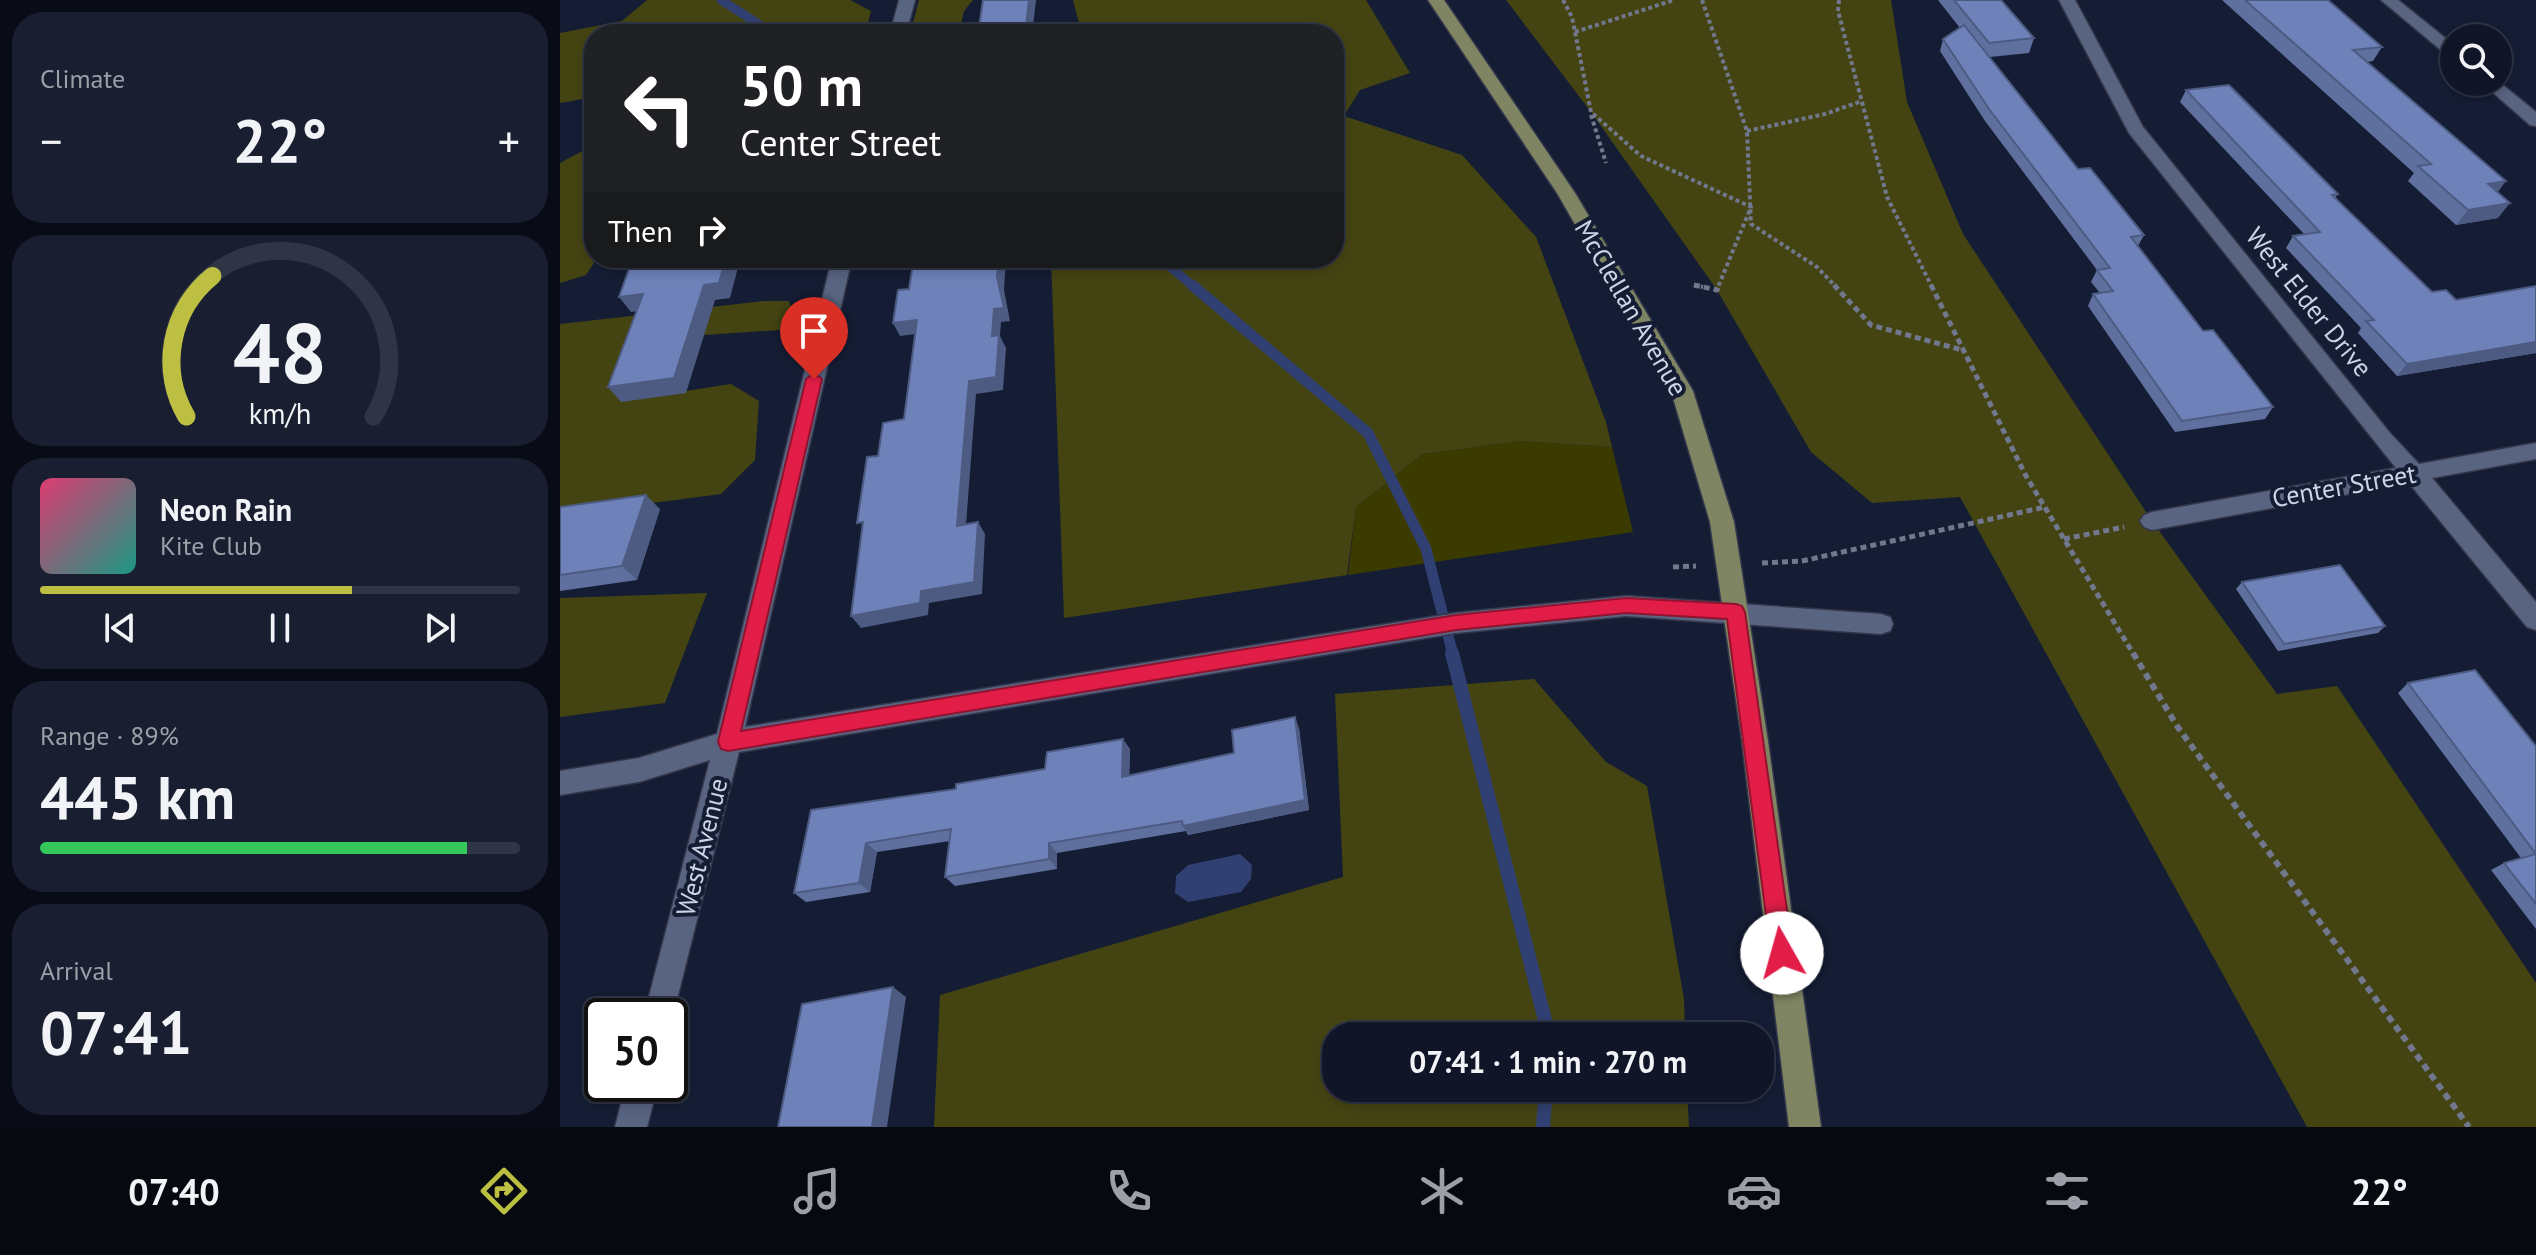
<!DOCTYPE html>
<html lang="en">
<head>
<meta charset="utf-8">
<style>
	:root { --surface:#101628; --page:#191f30; --text:#f1f3f6; --muted:#9c9fa8; --line:#303545; --accent:#bdbf42 }
	body { margin:0; font-family:"PT Sans",sans-serif; background:var(--page); color:var(--text); height:100vh; display:flex; flex-direction:column; font-size:30px; white-space:nowrap }
	* { box-sizing:border-box; margin:0 }
	p { font-size:26px; color:var(--muted) }
	.icon { flex:none; width:44px; height:44px; fill:none; stroke:currentColor; stroke-width:2; stroke-linecap:round; stroke-linejoin:round }
	.map { position:relative; flex:1; overflow:hidden }
	.panel { display:flex; flex-direction:column; gap:12px; padding:12px; background:#090c16; width:560px }
	.panel>* { flex:none }
	.top-card { position:absolute; left:24px; top:24px; width:760px; height:244px; border-radius:32px; box-shadow:0 4px 12px #0003,0 0 0 2px var(--line); background:#202124; color:#fff; overflow:hidden }
	.tools { position:absolute; left:1880px; top:24px; display:grid; gap:16px }
	.tools a { display:grid; place-items:center; width:72px; height:72px; border-radius:50%; background:var(--surface); box-shadow:0 4px 12px #0003,0 0 0 2px var(--line); font-size:40px }
	.speed { position:absolute; left:24px; top:998px; display:flex; gap:16px; font-size:40px; font-weight:700; text-align:center }
	.speed>* { display:grid; place-content:center; width:104px; height:104px; border-radius:50%; background:var(--surface); box-shadow:0 4px 12px #0003,0 0 0 2px var(--line); line-height:1 }
	.speed .limit { border:4px solid #111; border-radius:12px; background:#fff; color:#111 }
	.pin { position:absolute; display:grid; place-items:center; width:68px; height:68px; color:#fff; margin:-82px -34px; border-radius:50% 50% 50% 0; rotate:-45deg; box-shadow:0 0 8px #0007 }
	.pin .icon { rotate:45deg }
	.me { position:absolute; width:88px; margin:-44px; rotate:353deg; stroke-linejoin:round; filter:drop-shadow(0 0 6px #0008) }
	.turn { display:flex; align-items:center; gap:28px; height:168px; padding:0 24px; font-size:36px }
	.turn .icon { width:104px; height:104px; stroke-width:2.5 }
	.turn b { display:block; font-size:56px; line-height:68px }
	.then { display:flex; align-items:center; height:76px; padding:0 24px; background:#0003; gap:16px; font-size:30px }
	.big { font-size:60px; font-weight:700; line-height:1.1 }
	.panel .card { flex:1; display:flex; flex-direction:column; justify-content:center; gap:12px; min-width:0; padding:0 28px; border-radius:32px; background:var(--page) }
	.panel .dial { align-items:center; gap:0 }
	.dial svg { height:208px; overflow:visible; fill:none; stroke:var(--line); stroke-width:7; stroke-linecap:round; text-anchor:middle }
	.dial text { fill:var(--text); stroke:none }
	.song { display:flex; align-items:center; gap:24px }
	.cover { width:96px; height:96px; border-radius:12px; background:linear-gradient(135deg,hsl(340 70% 55%),hsl(170 70% 35%)) }
	.played { height:8px; border-radius:4px; background:linear-gradient(90deg,var(--accent) 65%,var(--line) 65%) }
	.keys { display:flex; justify-content:space-around; direction:ltr }
	.heat { display:flex; justify-content:space-between; align-items:center; font-size:44px; direction:ltr }
	.charge { height:12px; border-radius:6px; background:linear-gradient(90deg,#34c759 89%,var(--line) 0) }
	.trip { position:absolute; left:762px; top:1022px; width:452px; height:80px; border-radius:32px; background:var(--surface); box-shadow:0 4px 12px #0003,0 0 0 2px var(--line); font-weight:700; line-height:80px; text-align:center }
	.tabs { display:flex; height:128px; justify-content:space-around; align-items:center; background:#060910; color:var(--muted) }
	.tabs .icon { width:56px; height:56px }
	.tabs .selected { color:var(--accent) }
	.tabs b { font-size:36px; color:var(--text) }
	main { display:flex; flex:1; min-height:0 }
	.map>svg:first-child { display:block }
</style>
</head>
<body>
<main>
<section class="panel">
<div class="card"><p>Climate</p>
<div class="heat"><a>−</a><b class="big">22°</b><a>+</a></div>
</div>
<div class="card dial"><svg viewBox="0 0 100 80">
<path d="M14 69A42 42 0 1 1 86 69"/>
<path d="M14 69A42 42 0 0 1 24 15" stroke="#bdbf42"/>
<text x="50" y="56" font-size="32" font-weight="700">48</text>
<text x="50" y="72" font-size="11">km/h</text>
</svg></div>
<div class="card">
<div class="song"><i class="cover"></i><div><b>Neon Rain</b><p>Kite Club</p></div></div>
<div class="played"></div>
<div class="keys"><svg class="icon" aria-label="previous" viewBox="0 0 24 24"><path d="M18 5L8 12l10 7zM5 5v14"/></svg><svg class="icon" aria-label="pause" viewBox="0 0 24 24"><path d="M8 5v14M16 5v14"/></svg><svg class="icon" aria-label="next" viewBox="0 0 24 24"><path d="M6 5l10 7-10 7zM19 5v14"/></svg></div>
</div>
<div class="card"><p>Range · 89%</p><b class="big">445 km</b><div class="charge"></div></div>
<div class="card"><p>Arrival</p><b class="big">07:41</b></div>
</section>
<div class="map">
<svg width="1976" height="1127" viewBox="0 0 1976 1127">
	<rect width="100%" height="100%" fill="#151d35"/>
	<path fill="#3b3b00" d="M961,441L1052,447L1073,532L788,575L796,507L863,454Z"/>
	<path fill="#444413" d="M87,0H290L311,11L305,34H34V97L0,103V33L62,21Z
		M359,0H413L404,11L399,34H350Z
		M513,0H806L850,73L800,90L784,116L902,155L976,237L1046,422L1052,447L961,441L863,454L796,507L787,575L504,618L491,258H774V34H522Z
		M946,0H1331L1347,102L1403,234L1592,521L1717,694L1777,686L1976,983V1127H1747L1400,497L1312,503L1251,452L1157,290L1031,112Z
		M34,135V258H37L26,275L0,283V163L26,149Z
		M205,301H229L233,314L220,330L144,335L61,401L171,384L199,401L195,460L161,494L0,515V324Z
		M147,593L105,703L0,717V598Z
		M974,679L1046,762L1087,786L1124,999L1125,1036H776V1088H1127L1129,1127H374L380,995L783,877L775,694Z"/>
	<path fill="#314072" d="M680,854L692,865L691,879L681,892L628,902L615,893L616,876L628,865Z"/>
	<g fill="none" stroke-linecap="round" stroke-linejoin="round">
		<path stroke="#314072" stroke-width="9" d="M161,0L214,34
			M600,258L634,287"/>
		<path stroke="#314072" stroke-width="11" d="M632,285L808,433L866,549L893,655"/>
		<path stroke="#314072" stroke-width="14" d="M892,653L989,1036
			M983,1127L986,1088"/>
		<g stroke="#33374c" stroke-width="3">
			<path id="minor" d="M339,0H355L346,34H330Z
				M1499,0H1515L1583,127L1830,433L1859,464L1976,443V459L1872,478L1976,602V630L1967,627L1849,483L1592,530L1584,527L1580,521L1584,515L1592,512L1836,468L1569,133Z
				M1821,0H1838L1894,45V58L1888,56Z
				M1938,81L1976,112V126L1970,125L1921,82Z
				M272,258H292L185,727L896,613L1066,596L1321,614L1330,617L1333,624L1330,631L1321,634L1066,616L896,633L179,752L110,1027V1016H84L150,760L79,782L0,795V771L79,758L157,734Z
				M66,1084H98L87,1127H55Z"/>
		</g>
		<g stroke="#33374c" stroke-width="3">
			<path id="major" d="M868,0H884L1015,193L1133,391L1174,522L1208,741L1261,1127H1229L1182,741L1150,522L1111,391L997,193Z"/>
		</g>
		<path stroke="#71788d" stroke-width="4" stroke-dasharray="4 3" stroke-linecap="butt" d="M1003,0L1012,17L1031,112L1081,156L1191,207L1158,287
			M1142,0L1187,131L1191,224L1257,267L1276,287
			M1279,0L1278,11L1327,197L1372,287
			M1015,32L1114,0
			M1031,115L1046,163
			M1187,131L1265,114L1302,101
			M1134,285L1143,287"/>
		<path stroke="#71788d" stroke-width="5" stroke-dasharray="6 4" stroke-linecap="butt" d="M1134,285L1157,290L1159,285
			M1274,285L1311,325L1402,350
			M1371,285L1466,476L1574,655
			M1504,539L1564,527
			M1202,563L1242,561L1485,507
			M1113,567L1136,566"/>
		<path stroke="#71788d" stroke-width="6" stroke-dasharray="7 5" stroke-linecap="butt" d="M1573,653L1617,726L1909,1127"/>
		<use href="#minor" fill="#596481" fill-rule="evenodd"/>
		<use href="#major" fill="#7f8562" fill-rule="evenodd"/>
	</g>
	<path fill="#5f709f" d="M1378,0H1441L1474,38L1469,53L1430,57L1518,169L1584,235L1578,246L1643,331L1713,407L1705,419L1615,432L1528,306L1533,294L1540,293L1531,282L1537,270L1425,121L1380,51L1383,39L1400,28Z
		M1662,0H1768L1822,47L1813,61L1807,62L1937,193L1938,218L1896,225L1848,181L1854,173Z
		M1626,90L1778,194L1775,198L1872,292L1896,300L1976,286V353L1837,376L1798,333L1801,328L1726,248L1733,236L1744,234L1620,102Z
		M0,507L100,509L77,580L0,591Z
		M1682,582L1825,626L1818,633L1718,651L1676,589Z
		M1848,683L1976,746V929L1931,870L1944,863L1961,858L1838,693Z
		M739,728L749,810L628,835L626,831L497,853V869L395,886L385,877L390,841L317,852L310,892L246,902L234,893L251,810L396,789L570,749L569,775L674,753Z"/>
	<path fill="#4d5b82" d="M469,0H476L472,34H465Z
		M1946,181L1935,196L1928,184Z
		M1950,203L1938,218L1896,225L1908,210Z
		M166,258H179L180,260L170,298L155,300L126,393L61,402L48,387L144,285Z
		M439,258H446L444,290L450,321L441,322L440,336L446,348L443,390L416,394L405,538L397,526L409,381L437,277Z
		M83,294L94,309L71,312L59,297Z
		M357,320L364,333L340,336L333,323Z
		M1976,342V353L1837,376L1847,364Z
		M86,495L100,509L77,580L62,566Z
		M418,522L425,534L422,594L369,603L368,615L301,628L291,616L361,591Z
		M735,717L739,728L749,810L628,835L623,826Z
		M563,739L570,749L569,787L562,777Z
		M306,843L317,852L310,892L299,883Z
		M489,843L497,853V869L489,859Z
		M333,987L346,997L327,1127H312Z"/>
	<path fill="#6e82b9" stroke="#4d5b82" stroke-width="2" d="M423,0H469L465,34H418Z
		M1394,0H1441L1474,38L1429,43Z
		M1685,0H1768L1822,47L1793,50L1946,181L1928,184L1950,203L1908,210L1858,166L1871,164Z
		M1404,25L1518,169L1530,168L1584,235L1571,237L1643,331L1653,330L1713,407L1622,421L1533,294L1553,291L1537,270L1550,268L1429,109L1383,39Z
		M1669,85L1778,194L1772,195L1872,292L1886,290L1896,300L1976,286V342L1847,364L1806,321L1814,320L1733,236L1760,232L1626,90Z
		M73,258H166L159,283L144,285L114,378L48,387L83,294L59,297Z
		M354,258H439L437,277L444,308L434,309L432,336L439,335L436,377L409,381L397,526L418,522L414,582L361,591L360,603L291,616L303,522L297,523L307,457L318,456L323,423L344,419L357,320L333,323L338,290L349,289Z
		M86,495L62,566L0,575V507Z
		M1780,565L1825,626L1724,644L1682,582Z
		M1915,670L1976,746V854L1848,683Z
		M735,717L745,800L623,826L622,821L489,843V859L385,877L391,829L306,843L299,883L234,893L251,810L396,789V784L485,769L487,752L563,739L562,777L674,753L672,730Z
		M1976,854V904L1944,863Z
		M333,987L312,1127H218L242,1004Z"/>
	<path fill="#e11d48" stroke="#92132f" stroke-width="2" d="M254,373L262,379L181,731L896,615L1066,598L1176,604L1182,606L1185,612L1233,953L1230,961L1222,965L1214,961L1211,953L1167,619L1066,613L896,630L168,751L161,749L158,742L246,379Z"/>
	<g text-anchor="middle" stroke-width="8" stroke-linejoin="round" paint-order="stroke">
		<g font-size="26" fill="#cdd4e5" stroke="#151d35">
			<text transform="translate(1749 302) rotate(51)" y="9">West Elder Drive</text>
			<text transform="translate(1071 308) rotate(60)" y="9">McClellan Avenue</text>
			<text transform="translate(1784 486) rotate(-10)" y="9">Center Street</text>
			<text transform="translate(142 847) rotate(-76)" y="9">West Avenue</text>
		</g>
	</g>
</svg>
<div class="tools">
<a><svg class="icon" aria-label="search" viewBox="0 0 24 24"><circle cx="10" cy="10" r="6"/><path d="M15 15l6 6"/></svg></a>
</div>
<div class="speed"><div class="limit">50</div></div>
<div class="pin" style="left:254px;top:379px;background:#d93025"><svg class="icon" aria-label="arrive" viewBox="0 0 24 24"><path d="M6 21V4h12l-3 4 3 4H6"/></svg></div>
<svg class="me" style="left:1222px;top:953px" viewBox="-20 -20 40 40"><circle r="19" fill="#fff"/><path d="M0-13L10 11 0 6-10 11z" fill="#e11d48"/></svg>
<div class="trip">07:41 · 1 min · 270 m</div>
<div class="top-card">
<div class="turn"><svg class="icon" aria-label="left" viewBox="0 0 24 24"><path d="M17 20v-9H6M10 6l-5 5 5 5"/></svg><div><b>50 m</b>Center Street</div></div>
<div class="then">Then<svg class="icon" aria-label="right" viewBox="0 0 24 24"><path d="M7 20v-9h11M14 6l5 5-5 5"/></svg></div>
</div>
</div>
</main>
<nav class="tabs">
<b>07:40</b>
<svg class="icon selected" aria-label="directions" viewBox="0 0 24 24"><path d="M12 3l9 9-9 9-9-9zM9 14v-3h6M13 9l2 2-2 2"/></svg>
<svg class="icon" aria-label="music" viewBox="0 0 24 24"><path d="M9 18V5l10-2v13"/><circle cx="6" cy="18" r="3"/><circle cx="16" cy="16" r="3"/></svg>
<svg class="icon" aria-label="phone" viewBox="0 0 24 24"><path d="M5 4h4l2 5-3 2q2 4 5 5l2-3 5 2v4C11 20 4 13 5 4z"/></svg>
<svg class="icon" aria-label="climate" viewBox="0 0 24 24"><path d="M12 3v18M4 7l16 10M4 17L20 7"/></svg>
<svg class="icon" aria-label="car" viewBox="0 0 24 24"><path d="M5 17H2v-5l4-1 3-4h7l3 4 3 1v5h-3M9 17h6M6 11h13"/><circle cx="7" cy="17" r="2"/><circle cx="17" cy="17" r="2"/></svg>
<svg class="icon" aria-label="filters" viewBox="0 0 24 24"><path d="M4 7h16M4 17h16"/><circle cx="9" cy="7" r="2"/><circle cx="15" cy="17" r="2"/></svg>
<b>22°</b>
</nav>
</body>
</html>
